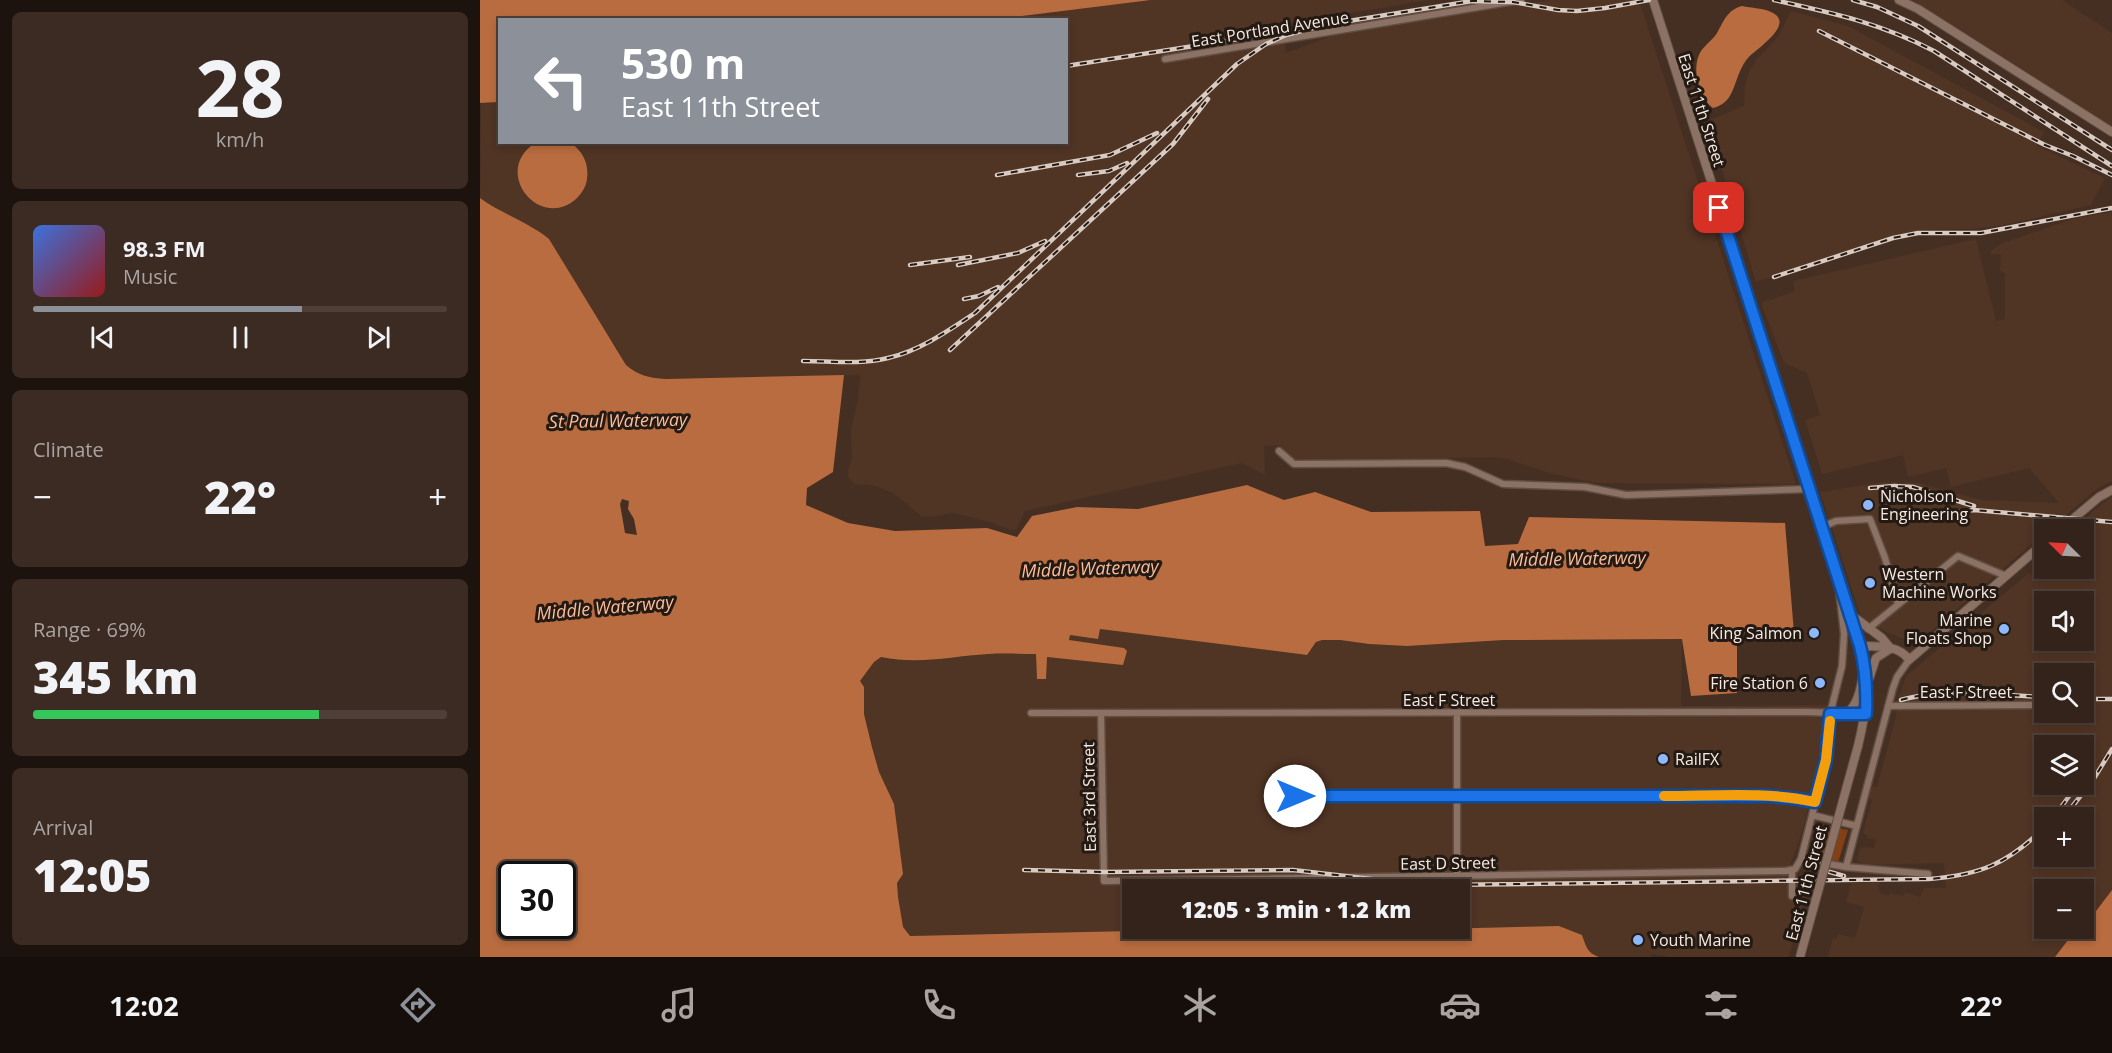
<!DOCTYPE html>
<html lang="en">
<head>
<meta charset="utf-8">
<style>
	:root { --surface:#34231a; --page:#3c2b23; --text:#f1f3f6; --muted:#a9a4a2; --line:#4e4039; --accent:#8c9099 }
	body { margin:0; font-family:"Open Sans",sans-serif; background:var(--page); color:var(--text); height:100vh; display:flex; flex-direction:column; font-size:22px; white-space:nowrap }
	* { box-sizing:border-box; margin:0 }
	p { font-size:20px; color:var(--muted) }
	.icon { flex:none; width:33px; height:33px; fill:none; stroke:currentColor; stroke-width:2; stroke-linecap:round; stroke-linejoin:round }
	.map { position:relative; flex:1; overflow:hidden }
	.panel { display:flex; flex-direction:column; gap:12px; padding:12px; background:#1d130e; width:480px }
	.panel>* { flex:none }
	.hud { position:absolute; left:18px; top:18px; width:570px; height:126px; border-radius:0px; box-shadow:0 3px 9px #0003,0 0 0 2px var(--line); background:#8c9099; color:#fff; overflow:hidden }
	.needle { width:39px; rotate:294deg }
	.controls { position:absolute; left:1554px; top:519px; display:grid; gap:12px }
	.controls a { display:grid; place-items:center; width:60px; height:60px; border-radius:0px; background:var(--surface); box-shadow:0 3px 9px #0003,0 0 0 2px var(--line); font-size:30px }
	.speed { position:absolute; left:18px; top:861px; display:flex; gap:12px; font-size:30px; font-weight:700; text-align:center }
	.speed>* { display:grid; place-content:center; width:78px; height:78px; border-radius:50%; background:var(--surface); box-shadow:0 3px 9px #0003,0 0 0 2px var(--line); line-height:1 }
	.speed .limit { border:3px solid #111; border-radius:9px; background:#fff; color:#111 }
	.pin { position:absolute; display:grid; place-items:center; width:51px; height:51px; color:#fff; margin:-26px; border-radius:12px; box-shadow:0 3px 9px #0006 }
	.me { position:absolute; width:66px; margin:-33px; rotate:90deg; stroke-linejoin:round; filter:drop-shadow(0 0 4px #0008) }
	.turn { display:flex; align-items:center; gap:21px; height:126px; padding:0 24px; font-size:27px }
	.turn .icon { width:78px; height:78px; stroke-width:2.5 }
	.turn b { display:block; font-size:42px; line-height:51px }
	.big { font-size:45px; font-weight:800; line-height:1.1 }
	.panel .tile { flex:1; display:flex; flex-direction:column; justify-content:center; gap:9px; min-width:0; padding:0 21px; border-radius:9px; background:var(--page) }
	.panel .dial { align-items:center; gap:0 }
	.dial b { font-size:78px; line-height:1 }
	.song { display:flex; align-items:center; gap:18px }
	.cover { width:72px; height:72px; border-radius:9px; background:linear-gradient(135deg,hsl(220 70% 55%),hsl(0 70% 35%)) }
	.played { height:6px; border-radius:3px; background:linear-gradient(90deg,var(--accent) 65%,var(--line) 65%) }
	.keys { display:flex; justify-content:space-around; direction:ltr }
	.heat { display:flex; justify-content:space-between; align-items:center; font-size:33px; direction:ltr }
	.charge { height:9px; border-radius:4px; background:linear-gradient(90deg,#34c759 69%,var(--line) 0) }
	.trip { position:absolute; left:642px; top:879px; width:348px; height:60px; border-radius:0px; background:var(--surface); box-shadow:0 3px 9px #0003,0 0 0 2px var(--line); font-weight:800; line-height:60px; text-align:center }
	.menu { display:flex; height:96px; justify-content:space-around; align-items:center; background:#150e0a; color:var(--muted) }
	.menu .icon { width:42px; height:42px }
	.menu .on { color:var(--accent) }
	.menu b { font-size:27px; color:var(--text) }
	main { display:flex; flex:1; min-height:0 }
	.map>svg:first-child { display:block }
</style>
</head>
<body>
<main>
<section class="panel">
<div class="tile dial"><b>28</b><p>km/h</p></div>
<div class="tile">
<div class="song"><i class="cover"></i><div><b>98.3 FM</b><p>Music</p></div></div>
<div class="played"></div>
<div class="keys"><svg class="icon" aria-label="previous" viewBox="0 0 24 24"><path d="M18 5L8 12l10 7zM5 5v14"/></svg><svg class="icon" aria-label="pause" viewBox="0 0 24 24"><path d="M8 5v14M16 5v14"/></svg><svg class="icon" aria-label="next" viewBox="0 0 24 24"><path d="M6 5l10 7-10 7zM19 5v14"/></svg></div>
</div>
<div class="tile"><p>Climate</p>
<div class="heat"><a>−</a><b class="big">22°</b><a>+</a></div>
</div>
<div class="tile"><p>Range · 69%</p><b class="big">345 km</b><div class="charge"></div></div>
<div class="tile"><p>Arrival</p><b class="big">12:05</b></div>
</section>
<div class="map">
<svg width="1632" height="957" viewBox="0 0 1632 957">
	<rect width="100%" height="100%" fill="#452f23"/>
	<path fill="#503424" fill-rule="evenodd" d="M671,0H948L801,25L806,53L881,25L951,10L999,5L1047,4L1069,0H1159L1316,484L1116,483L1069,473L1027,459L1014,457L817,462L800,445L784,446L785,475L762,463L545,511L537,529L531,530L510,522L473,513L450,517L441,516L413,493L395,486L375,484L368,477V470L372,458L371,429L378,400L380,375L186,379L169,378L155,372L146,365L135,345L22,213L0,198L1,103L19,102L20,142H586V20L509,19Z
		M1433,0H1582L1632,33V126Z
		M1311,11L1368,26L1564,132L1557,146L1625,178L1611,205L1525,225L1492,229L1443,230L1416,235L1276,282L1227,121L1264,106L1265,85L1269,72L1276,60L1298,37Z
		M1632,212V481L1618,488L1569,529L1564,530V533L1441,640L1431,642L1404,631L1383,619L1380,614L1340,492L1404,482L1438,483L1502,500L1579,503L1549,468L1471,487L1466,468L1428,477L1423,455L1342,474L1325,420L1340,415L1327,373L1304,363L1281,303L1315,291L1313,281L1496,239L1516,321L1525,319V274L1520,270L1521,254L1510,255L1512,250L1523,243L1593,219Z
		M1632,497V890L1610,920L1606,919L1604,921V890H1564V928L1598,929L1594,938L1588,941L1575,957H1348L1353,938L1356,939L1358,934L1375,938L1384,907L1366,902L1371,883L1400,882L1398,888L1400,893L1409,896L1410,893L1423,896L1425,892L1440,897L1444,888H1466L1464,863L1384,865L1377,860L1380,847L1394,848L1396,839H1390L1383,832L1392,800L1388,798L1392,787H1397L1416,717L1419,697L1426,676L1549,573L1553,574L1561,568L1559,564L1564,560V568H1604V530L1600,529L1607,524V517L1612,512ZM1564,602H1604V640H1564ZM1564,674H1604V712H1564ZM1564,746H1604V784H1564ZM1564,818H1604V856H1564Z
		M620,629L827,655L836,642L842,640H860L889,644L927,646L1024,640L1202,639L1201,706L1348,705L1332,793L1321,835L1304,883H1328L1309,957H1191L1172,954L1170,957H1119L1111,954L1106,948L1102,935L1079,926L914,930L651,931L430,936L423,928L399,772L384,714V687L380,681L394,662L401,657L415,660H448L510,654H557V679H566V657L587,658L590,635L618,639ZM652,890H980V928H652Z"/>
	<path fill="#824014" d="M1342,825L1368,830L1356,869L1332,864Z"/>
	<path fill="#b96c3f" fill-rule="evenodd" d="M0,0H671L509,20H20L19,102L0,103Z
		M1262,6C1271,8 1284,8 1293,13C1315,25 1275,50 1268,58C1265,61 1263,65 1261,69C1253,86 1253,103 1233,108C1219,98 1212,71 1219,55C1222,47 1232,41 1237,33C1244,21 1247,10 1262,6Z
		M55,143H91C103,152 109,163 107,179C106,187 102,193 96,199C60,231 11,172 55,143Z
		M0,198C22,214 48,222 69,239L146,365C159,376 170,378 186,379L364,375L353,472L327,488L326,505L368,523L415,531L507,528L537,537L552,516L597,507L658,509L767,485L804,500L835,492L891,512L1000,511L1005,546L1038,544L1049,517L1305,523L1314,633H1257V693L1211,696L1202,639L1024,640L927,646L889,644L860,640H842L836,642L827,655L620,629L618,639L590,635L589,640L644,648L647,651L643,665L567,657L566,679H557L556,654C541,654 525,653 509,654C473,656 438,665 401,657L394,662L380,681L384,687V714L392,747L399,772L414,804L423,874L417,883L418,897L423,927L430,936L651,931L914,930L1079,926L1102,935C1106,946 1107,953 1119,957H0ZM142,499L149,501L148,509L154,519L157,535L145,533L140,504ZM82,874V926H32V874Z
		M1632,890V957H1575L1588,940L1594,938L1598,929L1604,928V921L1606,919H1610Z"/>
	<g fill="none" stroke-linecap="round" stroke-linejoin="round">
		<g stroke="#604e43" stroke-width="9">
			<path id="minor" d="M685,59L1041,0
				M799,451L814,464L966,463L985,467L1023,484L1105,487L1146,495L1329,489
				M1342,527L1356,521L1390,519L1405,558L1418,604
				M1388,629L1478,556L1526,576
				M1408,706L1564,705
				M551,713L1328,712L1386,714
				M977,713V876
				M621,714L624,881L1306,871L1315,869L1321,859L1346,760L1350,714L1362,666L1364,634L1359,589
				M792,796H1289L1318,799L1335,802
				M1332,815L1377,826
				M1321,859L1366,867L1448,874
				M1366,867L1413,688L1417,677L1429,660
				M1312,870V896"/>
		</g>
		<g stroke="#604e43" stroke-width="10">
			<path id="tertiary" d="M1173,0L1380,646C1390,684 1387,709 1378,746
				M1419,0L1438,9L1632,132
				M1580,530L1619,497L1632,490
				M1370,614L1402,638L1411,649
				M1380,646C1397,646 1420,645 1429,660L1564,543
				M1389,679L1396,658L1410,649
				M1366,714C1378,705 1381,688 1383,674"/>
		</g>
		<use href="#minor" stroke="#8b7264" stroke-width="6"/>
		<use href="#tertiary" stroke="#8b7264" stroke-width="8"/>
		<g stroke="#dacbc2" stroke-width="4.5">
			<path id="rail" d="M1294,0C1353,13 1400,23 1454,51L1632,166
				M1373,0L1397,7L1438,26L1632,150
				M838,26L992,1L1033,2L1078,10L1097,11L1125,8L1169,0
				M1339,31L1565,145L1593,156L1632,175
				M586,66L797,33
				M517,175L630,155L677,133
				M598,175L629,171L647,163
				M430,265L490,257
				M478,265L538,253L565,241
				M1294,277L1413,238L1438,233H1501L1632,208
				M484,299L499,296L518,287
				M470,350L693,144L728,99
				M323,361C350,361 381,365 408,358C439,351 468,331 495,313L757,64L786,44L806,35L845,25
				M1390,488L1414,486L1433,487L1494,506
				M1430,517L1494,510L1632,522
				M1604,699H1632
				M1421,700C1460,688 1523,695 1564,697
				M1584,817L1613,780L1632,749
				M1573,818L1598,784
				M1336,868L1364,876
				M544,870L624,872L813,870L926,883L960,885L1449,879C1500,875 1527,864 1564,828"/>
		</g>
		<use href="#rail" stroke="#241a14" stroke-width="2" stroke-dasharray="7" stroke-linecap="butt"/>
		<g stroke="#604e43" stroke-width="10" stroke-linecap="butt">
			<path id="tertiary-bridge" d="M1320,957L1378,746"/>
		</g>
		<use href="#tertiary-bridge" stroke="#8b7264" stroke-width="8"/>
	</g>
	<g fill="none" stroke-linecap="round" stroke-linejoin="round">
		<g stroke="#114b97" stroke-width="15">
			<path id="route" d="M815,796H1289L1318,799L1335,802L1346,760L1350,714H1386C1387,691 1386,669 1380,646L1239,208"/>
		</g>
		<use href="#route" stroke="#1a73e8" stroke-width="10"/>
		<path stroke="#f59e0b" stroke-width="10" d="M1184,796C1232,796 1288,791 1335,802L1346,760L1350,721"/>
	</g>
	<g fill="#8eb8fd" stroke="#241a14" stroke-width="2">
		<circle cx="1388" cy="505" r="6"/>
		<circle cx="1390" cy="583" r="6"/>
		<circle cx="1524" cy="629" r="6"/>
		<circle cx="1334" cy="633" r="6"/>
		<circle cx="1340" cy="683" r="6"/>
		<circle cx="1183" cy="759" r="6"/>
		<circle cx="1158" cy="940" r="6"/>
	</g>
	<g text-anchor="middle" stroke-width="6" stroke-linejoin="round" paint-order="stroke">
		<g font-size="16" fill="#f8eae2" stroke="#241a14">
			<text transform="translate(790 29) rotate(-9)" y="6">East Portland Avenue</text>
			<text transform="translate(1222 110) rotate(72)" y="6">East 11th Street</text>
			<text x="1486" y="698">East F Street</text>
			<text x="969" y="706">East F Street</text>
			<text transform="translate(609 797) rotate(-91)" y="6">East 3rd Street</text>
			<text transform="translate(968 863) rotate(-1)" y="6">East D Street</text>
			<text transform="translate(1326 883) rotate(-75)" y="6">East 11th Street</text>
		</g>
		<g font-size="16" fill="#f8eae2" stroke="#241a14" text-anchor="start">
			<text x="1400" y="502">Nicholson<tspan x="1400" dy="18">Engineering</tspan></text>
			<text x="1402" y="580">Western<tspan x="1402" dy="18">Machine Works</tspan></text>
			<text x="1512" y="626" text-anchor="end">Marine<tspan x="1512" dy="18">Floats Shop</tspan></text>
			<text x="1322" y="639" text-anchor="end">King Salmon</text>
			<text x="1328" y="689" text-anchor="end">Fire Station 6</text>
			<text x="1195" y="765">RailFX</text>
			<text x="1170" y="946">Youth Marine</text>
		</g>
		<g font-size="18" font-style="italic" fill="#fbbc99" stroke="#241a14">
			<text transform="translate(138 421) rotate(-1)" y="6">St Paul Waterway</text>
			<text transform="translate(1097 559) rotate(-1)" y="6">Middle Waterway</text>
			<text transform="translate(610 569) rotate(-2)" y="6">Middle Waterway</text>
			<text transform="translate(125 608) rotate(-5)" y="6">Middle Waterway</text>
		</g>
	</g>
</svg>
<div class="controls">
<a><svg class="needle" viewBox="-14 -14 28 28"><path d="M0-13l5 13h-10z" fill="#e53935"/><path d="M0 13l5-13h-10z" fill="#a9a4a2"/></svg></a>
<a><svg class="icon" aria-label="sound" viewBox="0 0 24 24"><path d="M4 9h4l5-4v14l-5-4H4zM17 9q2 3 0 6"/></svg></a>
<a><svg class="icon" aria-label="search" viewBox="0 0 24 24"><circle cx="10" cy="10" r="6"/><path d="M15 15l6 6"/></svg></a>
<a><svg class="icon" aria-label="layers" viewBox="0 0 24 24"><path d="M12 4l9 5-9 5-9-5zM3 14l9 5 9-5"/></svg></a>
<a>+</a>
<a>−</a>
</div>
<div class="speed"><div class="limit">30</div></div>
<div class="pin" style="left:1239px;top:208px;background:#d93025"><svg class="icon" aria-label="arrive" viewBox="0 0 24 24"><path d="M6 21V4h12l-3 4 3 4H6"/></svg></div>
<svg class="me" style="left:815px;top:796px" viewBox="-20 -20 40 40"><circle r="19" fill="#fff"/><path d="M0-13L10 11 0 6-10 11z" fill="#1a73e8"/></svg>
<div class="trip">12:05 · 3 min · 1.2 km</div>
<div class="hud">
<div class="turn"><svg class="icon" aria-label="left" viewBox="0 0 24 24"><path d="M17 20v-9H6M10 6l-5 5 5 5"/></svg><div><b>530 m</b>East 11th Street</div></div>
</div>
</div>
</main>
<nav class="menu">
<b>12:02</b>
<svg class="icon on" aria-label="directions" viewBox="0 0 24 24"><path d="M12 3l9 9-9 9-9-9zM9 14v-3h6M13 9l2 2-2 2"/></svg>
<svg class="icon" aria-label="music" viewBox="0 0 24 24"><path d="M9 18V5l10-2v13"/><circle cx="6" cy="18" r="3"/><circle cx="16" cy="16" r="3"/></svg>
<svg class="icon" aria-label="phone" viewBox="0 0 24 24"><path d="M5 4h4l2 5-3 2q2 4 5 5l2-3 5 2v4C11 20 4 13 5 4z"/></svg>
<svg class="icon" aria-label="climate" viewBox="0 0 24 24"><path d="M12 3v18M4 7l16 10M4 17L20 7"/></svg>
<svg class="icon" aria-label="car" viewBox="0 0 24 24"><path d="M5 17H2v-5l4-1 3-4h7l3 4 3 1v5h-3M9 17h6M6 11h13"/><circle cx="7" cy="17" r="2"/><circle cx="17" cy="17" r="2"/></svg>
<svg class="icon" aria-label="filters" viewBox="0 0 24 24"><path d="M4 7h16M4 17h16"/><circle cx="9" cy="7" r="2"/><circle cx="15" cy="17" r="2"/></svg>
<b>22°</b>
</nav>
</body>
</html>
